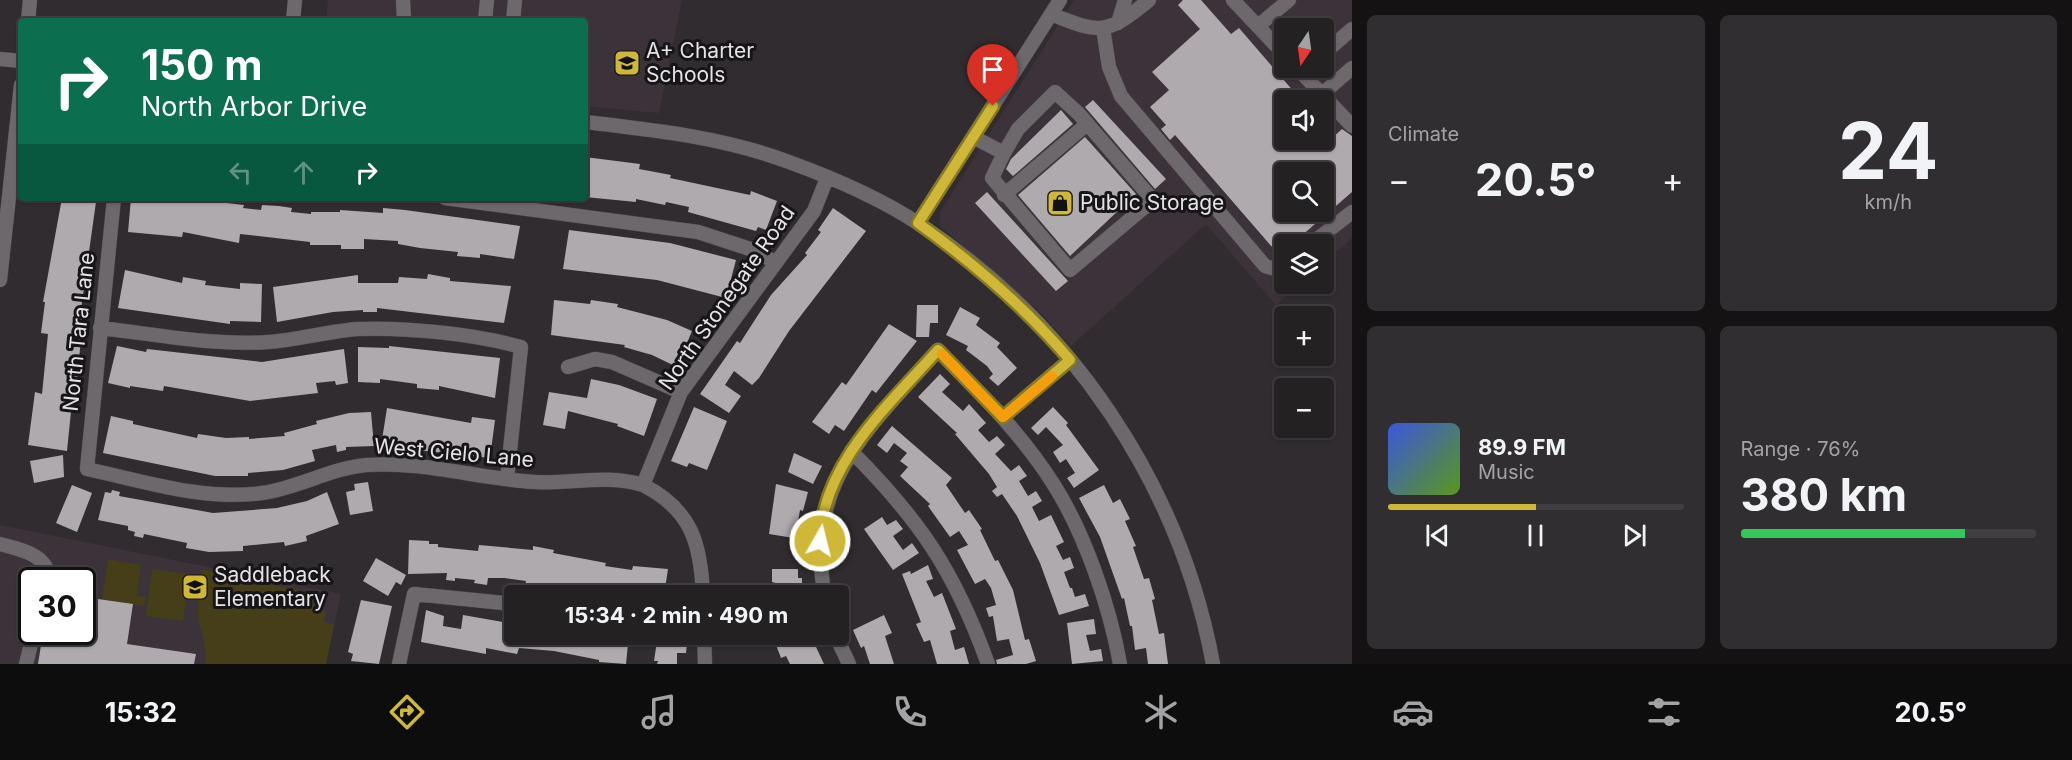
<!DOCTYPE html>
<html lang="en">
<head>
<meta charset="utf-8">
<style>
	:root { --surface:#242123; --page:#302e30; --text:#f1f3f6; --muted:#a3a3a6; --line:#413e41; --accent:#cfb837 }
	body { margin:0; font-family:Inter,sans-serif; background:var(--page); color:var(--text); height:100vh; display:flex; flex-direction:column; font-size:22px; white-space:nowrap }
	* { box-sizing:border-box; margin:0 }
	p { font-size:20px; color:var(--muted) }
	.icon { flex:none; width:33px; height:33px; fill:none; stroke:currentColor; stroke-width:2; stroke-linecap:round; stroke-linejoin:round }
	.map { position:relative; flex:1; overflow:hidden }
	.side { display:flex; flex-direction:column; gap:15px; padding:15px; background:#141213; width:720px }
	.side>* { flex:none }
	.top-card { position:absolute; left:18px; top:18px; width:570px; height:183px; border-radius:6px; box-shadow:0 2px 4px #0004,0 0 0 2px var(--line); background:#0b6e4f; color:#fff; overflow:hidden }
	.needle { width:39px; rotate:193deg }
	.controls { position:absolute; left:1274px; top:18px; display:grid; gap:12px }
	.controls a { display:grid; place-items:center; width:60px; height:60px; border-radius:6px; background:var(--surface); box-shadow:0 2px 4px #0004,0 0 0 2px var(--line); font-size:30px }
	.speed { position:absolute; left:18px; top:567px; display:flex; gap:12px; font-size:30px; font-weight:700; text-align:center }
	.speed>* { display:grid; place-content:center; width:78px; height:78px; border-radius:50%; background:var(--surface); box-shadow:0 2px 4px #0004,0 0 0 2px var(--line); line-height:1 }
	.speed .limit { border:3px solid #111; border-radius:9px; background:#fff; color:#111 }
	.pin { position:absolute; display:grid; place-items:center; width:51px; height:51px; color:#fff; margin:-62px -26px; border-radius:50% 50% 50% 0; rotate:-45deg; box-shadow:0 0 6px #0007 }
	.pin .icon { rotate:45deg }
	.me { position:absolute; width:66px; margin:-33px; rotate:8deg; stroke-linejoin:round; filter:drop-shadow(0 0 4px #0008) }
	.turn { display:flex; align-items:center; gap:21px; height:126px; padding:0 24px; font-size:27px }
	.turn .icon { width:78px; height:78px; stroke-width:2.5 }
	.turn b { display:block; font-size:42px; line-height:51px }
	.lanes { display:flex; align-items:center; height:57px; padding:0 24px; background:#0003; justify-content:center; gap:30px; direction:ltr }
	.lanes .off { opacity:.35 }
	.big { font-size:45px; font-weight:700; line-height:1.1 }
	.side .widget { flex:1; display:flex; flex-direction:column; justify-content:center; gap:9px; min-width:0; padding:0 21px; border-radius:9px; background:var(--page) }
	.side .dial { align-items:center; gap:0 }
	.dial b { font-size:78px; line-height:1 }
	.song { display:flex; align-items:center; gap:18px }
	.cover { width:72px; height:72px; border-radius:9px; background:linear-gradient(135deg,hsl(230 70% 55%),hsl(90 70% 35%)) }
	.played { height:6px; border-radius:3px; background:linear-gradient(90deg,var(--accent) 50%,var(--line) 50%) }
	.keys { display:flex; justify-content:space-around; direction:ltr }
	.heat { display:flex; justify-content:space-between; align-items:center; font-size:33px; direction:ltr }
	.charge { height:9px; border-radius:4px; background:linear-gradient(90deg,#34c759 76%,var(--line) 0) }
	.side .tiles { flex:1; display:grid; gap:15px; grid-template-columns:repeat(2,1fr) }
	.trip { position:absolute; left:504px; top:585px; width:345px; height:60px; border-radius:6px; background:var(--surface); box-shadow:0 2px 4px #0004,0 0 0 2px var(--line); font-weight:700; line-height:60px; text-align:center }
	.tabs { display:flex; height:96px; justify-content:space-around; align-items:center; background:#0e0d0e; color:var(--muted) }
	.tabs .icon { width:42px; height:42px }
	.tabs .active { color:var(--accent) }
	.tabs b { font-size:27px; color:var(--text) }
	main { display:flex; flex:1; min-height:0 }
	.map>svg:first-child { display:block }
</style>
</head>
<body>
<main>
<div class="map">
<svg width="1352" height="664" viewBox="0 0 1352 664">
	<rect width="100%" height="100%" fill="#302c2f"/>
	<path fill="#3c333a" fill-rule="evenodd" d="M328,0H682L659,113L585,106V21H326Z
		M1074,0H1352V238L1323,264V244H1284V284H1301L1276,305L1206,224L1071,346L1037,309L940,226V212ZM1284,28H1323V68H1284ZM1284,100H1323V140H1284ZM1284,172H1323V212H1284Z
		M0,525L341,594L326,664H0ZM32,580H82V632H32Z"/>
	<path fill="#453e18" d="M108,559L141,565L137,596L146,597L144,606L102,599Z
		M152,569L189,574L183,621L146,616Z
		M203,569L314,594L312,603L320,605L326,613L324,622L334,625L326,664H205C208,641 197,628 198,608C199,598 203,585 196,576H201Z"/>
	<path fill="#afaaae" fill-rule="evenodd" d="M1183,0H1201L1231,34L1239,28L1301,100H1284V140H1323V127L1332,138L1342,129L1352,136V192L1292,244H1284V251L1279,255L1175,135L1170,140L1161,129L1166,125L1150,107L1169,90L1152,72L1200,29L1178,5ZM1284,172H1323V212H1284Z
		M1093,100L1166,179L1155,189L1085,107Z
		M1061,110L1073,124L1013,176L1006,169L1011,159Z
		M1085,137L1136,194L1070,256L1018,195Z
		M585,157L640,164L639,169L671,175L670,178L750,195L751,191L777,201L766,230L758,227L756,231L688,212L689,207L666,202L665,205L636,199V202L585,197Z
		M987,192L1068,281L1056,291L975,203Z
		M62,198L96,202L80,316H83L77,382H74L67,451L28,445L35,392L42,394L48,334L41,333L45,302H43Z
		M131,198L174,201V198H184L244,205L243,208L261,210L262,205L279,206L292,208L291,212L311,214V212H340V210L383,213V208L405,210L520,226L514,259L480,254V258L457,256L458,252L420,248L398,244V241L364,239V249H341V245H310V242L240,234L239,243L183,232L182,237L128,232Z
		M833,208L866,231L789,331L759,378L752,385L734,371L725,385L741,396L729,413L700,394L737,341L740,343L771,295L807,255L805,253L821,232L818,230Z
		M569,230L670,243L736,260L726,298L657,280L563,269Z
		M125,270L182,283L183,277L206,281L205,285L240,289V283L262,284L261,322L230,321V324L118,308Z
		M428,274L450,278V281L511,286L504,323L377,308V312H363V310L333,312L277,322L273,287L358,275V283H398L399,277L427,279Z
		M554,300L590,304L591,300L618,304L617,307L667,320L692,331L677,367L652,355L624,347L625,345L551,335Z
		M917,305H938V323H930L929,337H916Z
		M960,307L980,318L976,325L1000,343L997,347L1017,368L998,386L989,378L993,374L987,366L966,350L968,346L946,335Z
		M889,324L917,341L876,393L872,390L844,431L835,425L829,434L812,422L842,382L846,385Z
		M117,346L146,352L147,349L262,362L344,349L348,383L336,385L335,381L316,383L318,393L250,401L164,386L163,391L130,386V388L108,383Z
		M389,346L500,358L495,398L439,386V390L417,388V384L380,379V383L358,382V347L389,348Z
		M940,374L950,384L942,392L963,411L969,404L986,423L978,430L989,442L997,436L1005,445L995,454L1011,471L1019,465L1027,476L1019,481L1028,496L1036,491L1042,501L1032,507L1039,521L1051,515L1064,542L1056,546L1063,560L1070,557L1074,568L1064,572L1070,588H1072L1075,597L1085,594L1089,606L1059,615L1040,563L1017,516L1002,494L997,497L992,491L997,487L989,474L955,434L957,433L918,397Z
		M591,379L619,385L657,399L644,436L617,426L618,424L568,411L565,429L543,425L549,392L587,398Z
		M694,407L727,421L707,470L689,463L687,467L671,461Z
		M1053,407L1068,423L1066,425L1099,470L1074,488L1067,478L1075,473L1066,459L1060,463L1053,452L1063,445L1046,427L1038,435L1031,428Z
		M387,408L471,423L472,417L495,420L490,458L381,446Z
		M371,412L374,446L346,447V450L337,452L336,445L312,450L315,461L283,470L248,473V476H215L103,453L111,416L133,421V424L197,438L198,434L226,438L249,437V439L285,436L284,433L317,424L316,421L349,413Z
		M892,426L952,478L946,485L965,513L969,510L982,529L980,530L995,561L998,560L1013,590L1025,640L1029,639L1036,661L1026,664H997L996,660L1013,655L1009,639L997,641L993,616L989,617L986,608L996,605L991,588L985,579L975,584L957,550L968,545L959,531L950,537L928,506L930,504L900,476L908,467L900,461L907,453L894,443L887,453L877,445Z
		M794,453L822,466L813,484L788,472Z
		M63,455L64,477L34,483L30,461Z
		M368,482L373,511L350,515L346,492L355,490L354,484Z
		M776,484L808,492L803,511L800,510L797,529L801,530L800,539L769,534Z
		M72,485L92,493L77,532L56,523Z
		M1104,485L1113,503L1120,499L1130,519L1125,521L1136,546L1133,547L1144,579L1149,578L1155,599L1152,600L1159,634L1164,633L1168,664H1148L1146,648L1135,650L1132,626H1130L1124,598L1122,599L1100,537L1079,498Z
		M112,490L120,492L119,496L213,513L277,508L307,501L327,492L339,524L306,536L307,541L285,546L284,542L243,546V551L209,552L186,548L187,543L144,534L143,538L134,536L135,532L128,530V526L98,520L105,492L111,493Z
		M882,517L887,525L896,520L903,529L893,536L903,550L912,543L919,553L893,570L864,529Z
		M409,540L429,541V544H438V547L478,551L479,545L533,550V546L554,550L553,553L606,563L605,566L632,570L633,566L668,569L664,596H638V592L620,589L619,596H606L553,583L552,591L525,587L526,581L504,578H488L487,585L474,583L475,580L455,578V581L446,580L447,573L408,574Z
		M376,558L406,575L401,585L396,582L388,596L363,581Z
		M928,565L933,579L926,581L934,597L942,593L956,629L950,631L955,650L964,647L969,664H937L930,640L924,642L916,624L921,622L902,574L910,571L911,574Z
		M772,569H798V578H802V590L776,589V583L772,582Z
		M98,599L133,604L127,644L196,654L194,664H38L43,633L92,640Z
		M361,600L392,606L379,664L351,661L353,654L348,652Z
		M426,610L444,616L443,626L461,629L463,615L514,624L512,634H577L603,639V634H629L626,664L599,662V660L554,651L519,648L517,654L486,648V654L421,642Z
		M884,615L892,633L885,636L894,664H870L864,646L861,648L853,630Z
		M1094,619L1096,634L1086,635L1090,651L1101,649L1103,661L1072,664L1067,623Z
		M779,634H810L824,664H790L786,656L781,658L773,637Z
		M657,641L687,643L686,653H677V664H657L658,661H654Z"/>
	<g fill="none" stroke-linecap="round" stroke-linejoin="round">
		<g stroke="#4d4a4d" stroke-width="15">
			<path id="minor" d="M403,0L404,21
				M1233,0L1284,54
				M1051,14C1100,34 1107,35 1149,0
				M28,21L30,0
				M293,21L295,0
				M485,21L487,0
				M513,21L515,0
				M1118,23L1125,0
				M1258,26L1289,0
				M1103,28L1109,67L1121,96L1265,266L1272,268L1284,266
				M1323,54L1352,29
				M0,59L21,61
				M1297,68L1352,126
				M1322,94L1352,68
				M585,122C654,130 723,137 789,162C833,178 880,198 919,224C1072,324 1180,485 1213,664
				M973,137L1004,153L1018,129L1055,92L1079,114L1153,200L1070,270L992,178L1004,153
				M1004,195L1087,124
				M114,198L87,469C143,481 203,501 262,493C298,488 331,468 367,465C423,461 480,479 535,482C572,484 607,474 643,485
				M445,198L698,232L756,251L776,263
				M918,223L1060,0
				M1311,244L1352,212
				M0,280L21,85
				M100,328C155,334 213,346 268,342C299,340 328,331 358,329C406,327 475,334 521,347L507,479
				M568,367L595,359L612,362L681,392
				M1003,417L1070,360
				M851,451C920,520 955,572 988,664
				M0,544C22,550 47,554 50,580
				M703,596C701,544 692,510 643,485L681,392L814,211L827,178
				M825,596C802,483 871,426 938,350C979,392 1022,434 1054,485C1085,534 1110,607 1120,664
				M704,634L705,664
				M835,634L849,664
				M26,664L34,632
				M399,664L414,594L514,604"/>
		</g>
		<use href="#minor" stroke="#6d686b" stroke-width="14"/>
	</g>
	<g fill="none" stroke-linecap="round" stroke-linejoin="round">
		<g stroke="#877824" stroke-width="15">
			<path id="route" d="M820,541C822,463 890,404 938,350L1003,417L1070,360C1025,307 975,264 918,223L993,106"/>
		</g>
		<use href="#route" stroke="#cfb837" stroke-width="10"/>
		<path stroke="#f59e0b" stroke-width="10" d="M942,354L1003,417L1052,376"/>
	</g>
	<defs>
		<g id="school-square" transform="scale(1.35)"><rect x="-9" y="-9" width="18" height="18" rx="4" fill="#cfb837" stroke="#171517"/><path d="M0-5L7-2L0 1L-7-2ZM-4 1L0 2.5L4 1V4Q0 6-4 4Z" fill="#111"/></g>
		<g id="shop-square" transform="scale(1.35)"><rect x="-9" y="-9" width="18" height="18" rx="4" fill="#cfb837" stroke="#171517"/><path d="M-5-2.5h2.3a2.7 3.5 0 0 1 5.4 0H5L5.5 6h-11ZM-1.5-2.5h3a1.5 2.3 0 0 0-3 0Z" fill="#111"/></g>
	</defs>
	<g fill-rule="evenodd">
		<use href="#school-square" x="627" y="63"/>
		<use href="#shop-square" x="1060" y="203"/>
		<use href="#school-square" x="195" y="587"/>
	</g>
	<g text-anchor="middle" stroke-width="6" stroke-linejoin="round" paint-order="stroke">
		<g font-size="21" fill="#e5e3e5" stroke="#171517" text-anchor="start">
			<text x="646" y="58">A+ Charter<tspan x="646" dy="24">Schools</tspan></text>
			<text x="1080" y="210">Public Storage</text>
			<text x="214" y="582">Saddleback<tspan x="214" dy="24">Elementary</tspan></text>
		</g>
		<g font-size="21" fill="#e5e3e5" stroke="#171517">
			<text transform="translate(727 298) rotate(-55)" y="7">North Stonegate Road</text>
			<text transform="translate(79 332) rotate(-84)" y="7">North Tara Lane</text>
			<text transform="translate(454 453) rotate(5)" y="7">West Cielo Lane</text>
		</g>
	</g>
</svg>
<div class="controls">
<a><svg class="needle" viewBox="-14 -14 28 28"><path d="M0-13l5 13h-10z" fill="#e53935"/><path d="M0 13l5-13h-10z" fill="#a3a3a6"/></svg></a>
<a><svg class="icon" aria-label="sound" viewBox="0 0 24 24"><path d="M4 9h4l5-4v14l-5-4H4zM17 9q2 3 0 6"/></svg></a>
<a><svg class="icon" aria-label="search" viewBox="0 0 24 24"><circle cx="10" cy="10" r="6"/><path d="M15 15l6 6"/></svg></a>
<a><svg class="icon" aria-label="layers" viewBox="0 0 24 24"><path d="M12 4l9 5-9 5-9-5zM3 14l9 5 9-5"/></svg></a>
<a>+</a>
<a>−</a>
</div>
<div class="speed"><div class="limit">30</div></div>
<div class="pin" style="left:993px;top:106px;background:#d93025"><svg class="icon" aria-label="arrive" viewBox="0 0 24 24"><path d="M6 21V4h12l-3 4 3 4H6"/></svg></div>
<svg class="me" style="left:820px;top:541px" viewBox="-20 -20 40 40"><circle r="17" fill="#cfb837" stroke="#fff" stroke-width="3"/><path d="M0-11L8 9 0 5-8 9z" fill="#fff"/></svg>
<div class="trip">15:34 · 2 min · 490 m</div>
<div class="top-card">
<div class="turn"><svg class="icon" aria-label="right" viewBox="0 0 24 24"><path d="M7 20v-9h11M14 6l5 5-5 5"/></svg><div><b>150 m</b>North Arbor Drive</div></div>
<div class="lanes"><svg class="icon off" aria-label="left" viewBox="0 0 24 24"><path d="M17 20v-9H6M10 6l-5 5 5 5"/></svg><svg class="icon off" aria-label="ahead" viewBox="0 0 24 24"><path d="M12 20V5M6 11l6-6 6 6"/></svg><svg class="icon" aria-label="right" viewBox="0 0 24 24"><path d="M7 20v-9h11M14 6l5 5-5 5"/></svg></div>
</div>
</div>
<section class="side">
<div class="tiles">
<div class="widget"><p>Climate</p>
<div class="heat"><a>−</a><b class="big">20.5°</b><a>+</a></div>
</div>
<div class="widget dial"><b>24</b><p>km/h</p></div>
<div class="widget">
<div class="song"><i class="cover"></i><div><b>89.9 FM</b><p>Music</p></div></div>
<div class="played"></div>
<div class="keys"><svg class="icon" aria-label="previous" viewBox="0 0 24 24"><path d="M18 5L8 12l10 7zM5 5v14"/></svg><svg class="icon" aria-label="pause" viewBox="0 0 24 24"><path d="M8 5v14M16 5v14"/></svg><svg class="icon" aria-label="next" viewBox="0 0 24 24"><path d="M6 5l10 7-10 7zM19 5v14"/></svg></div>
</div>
<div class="widget"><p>Range · 76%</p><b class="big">380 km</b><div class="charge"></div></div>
</div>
</section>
</main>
<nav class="tabs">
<b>15:32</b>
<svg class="icon active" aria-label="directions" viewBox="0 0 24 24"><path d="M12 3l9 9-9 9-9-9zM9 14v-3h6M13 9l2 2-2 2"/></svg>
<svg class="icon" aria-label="music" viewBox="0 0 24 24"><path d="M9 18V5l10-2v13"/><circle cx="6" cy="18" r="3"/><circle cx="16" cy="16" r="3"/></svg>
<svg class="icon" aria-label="phone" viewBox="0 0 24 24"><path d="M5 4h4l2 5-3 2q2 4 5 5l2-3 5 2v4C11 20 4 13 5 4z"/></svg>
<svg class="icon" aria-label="climate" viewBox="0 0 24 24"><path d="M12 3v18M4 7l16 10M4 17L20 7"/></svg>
<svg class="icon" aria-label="car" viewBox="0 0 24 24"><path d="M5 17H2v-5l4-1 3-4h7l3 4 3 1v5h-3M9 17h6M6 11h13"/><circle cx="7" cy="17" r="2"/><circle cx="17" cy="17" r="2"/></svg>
<svg class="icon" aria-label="filters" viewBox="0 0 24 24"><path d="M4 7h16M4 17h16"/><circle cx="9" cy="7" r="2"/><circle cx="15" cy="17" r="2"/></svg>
<b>20.5°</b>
</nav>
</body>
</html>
